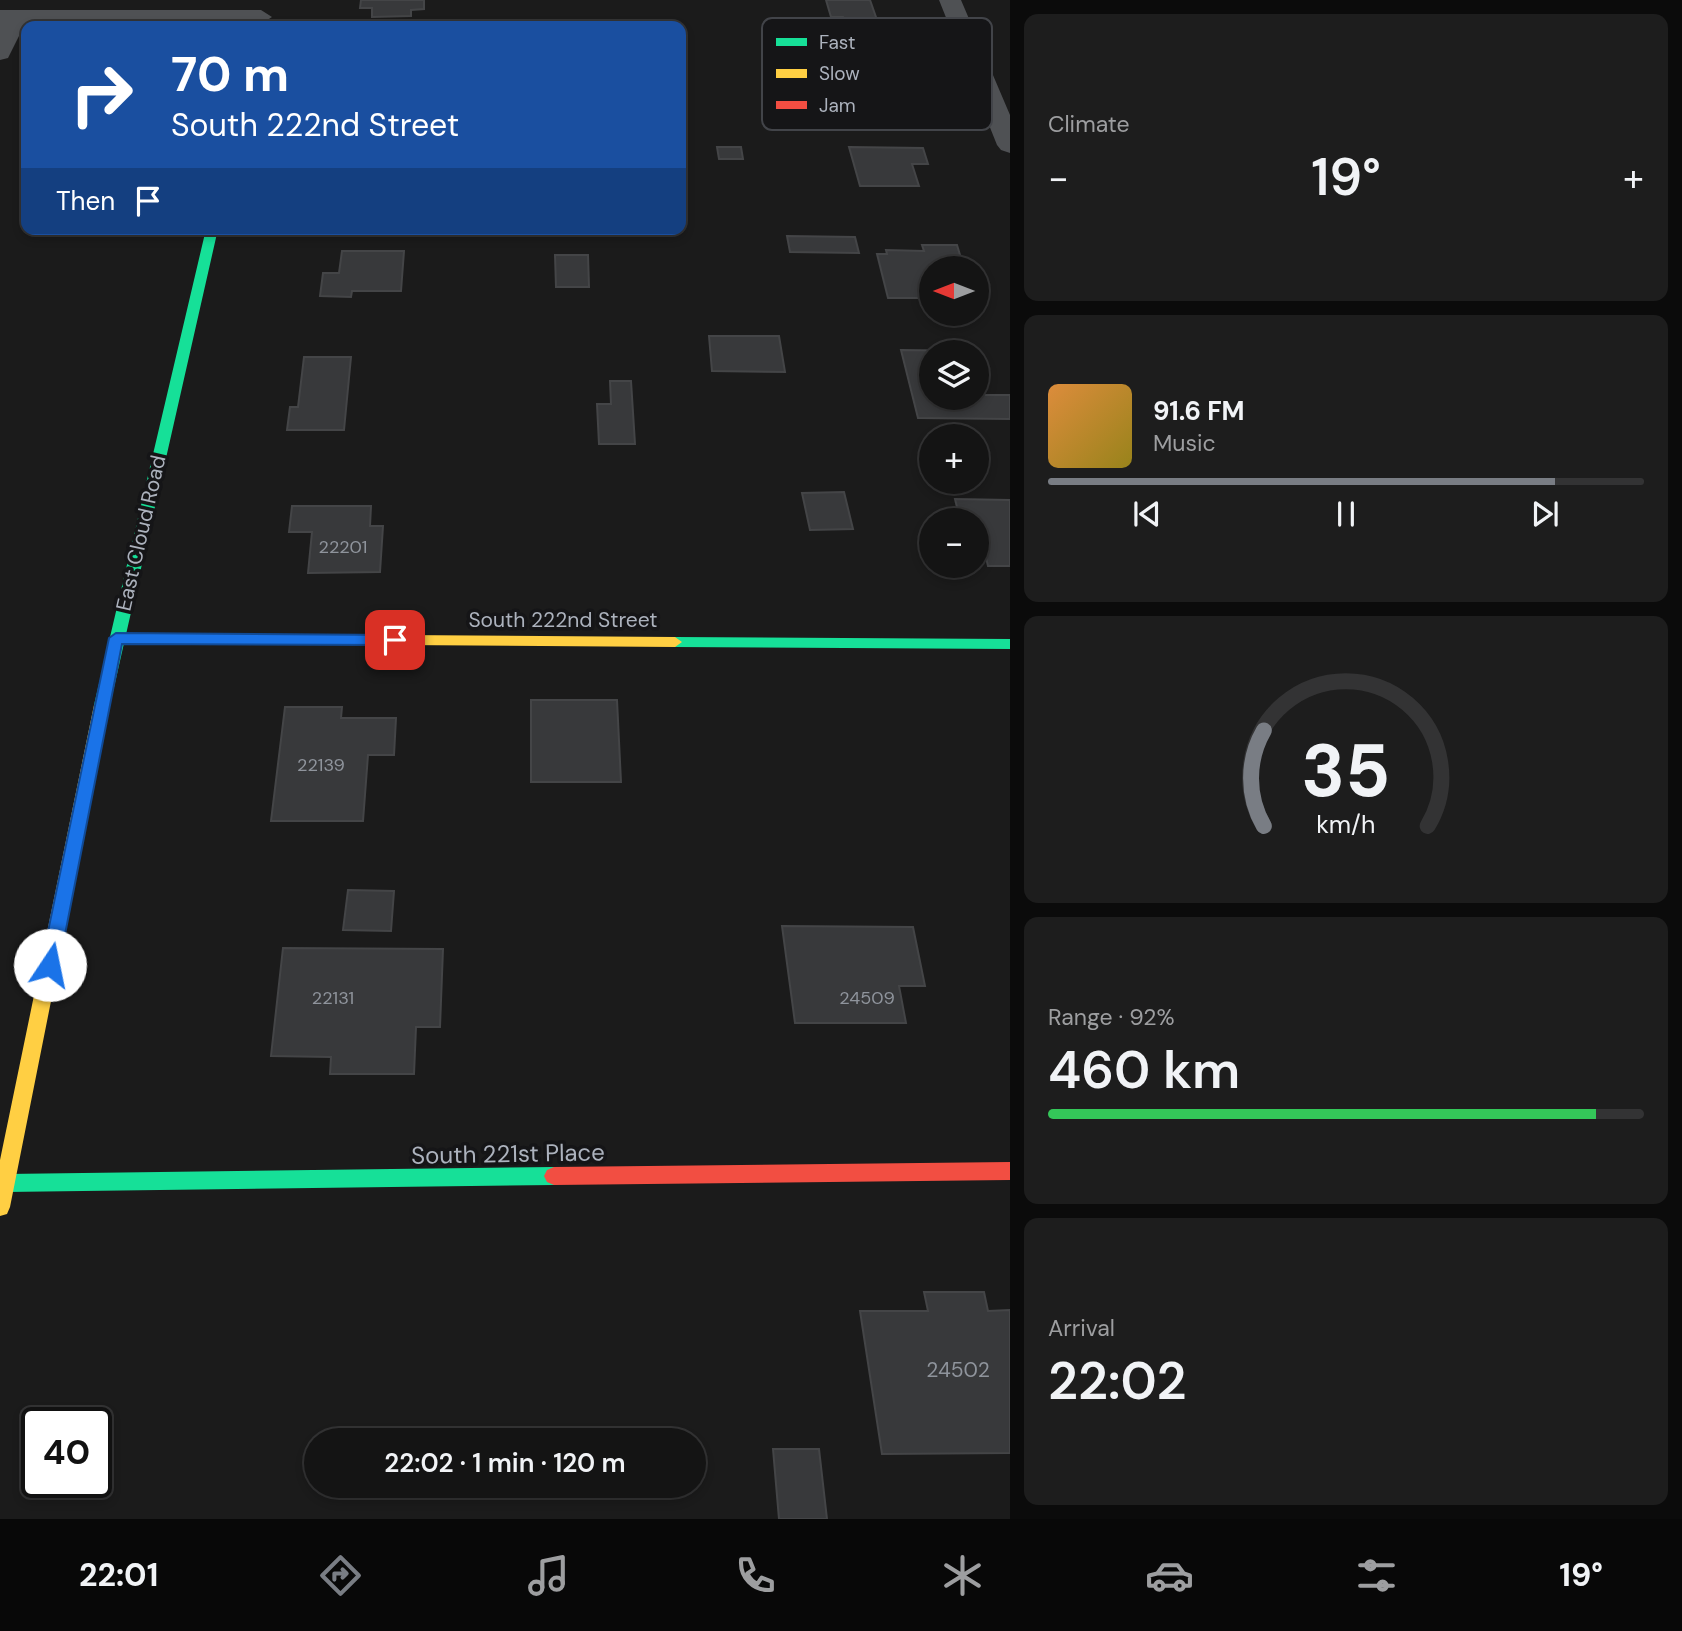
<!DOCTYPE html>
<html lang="en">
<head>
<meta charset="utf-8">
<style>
	:root { --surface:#141414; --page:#1d1d1d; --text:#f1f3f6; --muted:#9d9ea0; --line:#333334; --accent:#797d84 }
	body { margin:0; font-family:"DM Sans",sans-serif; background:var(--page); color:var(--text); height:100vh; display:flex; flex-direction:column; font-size:26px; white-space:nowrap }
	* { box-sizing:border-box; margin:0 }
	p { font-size:23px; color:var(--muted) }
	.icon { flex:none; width:38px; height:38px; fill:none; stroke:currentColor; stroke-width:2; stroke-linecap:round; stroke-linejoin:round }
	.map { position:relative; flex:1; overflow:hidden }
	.panel { display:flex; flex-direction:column; gap:14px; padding:14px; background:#0b0b0b; width:672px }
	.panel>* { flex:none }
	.banner { position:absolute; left:21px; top:21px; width:665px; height:214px; border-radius:14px; box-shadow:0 4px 10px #0003,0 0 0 2px var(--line); background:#1a4fa0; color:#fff; overflow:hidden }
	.needle { width:46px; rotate:270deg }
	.tools { position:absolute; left:919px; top:256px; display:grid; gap:14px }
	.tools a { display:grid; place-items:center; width:70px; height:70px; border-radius:50%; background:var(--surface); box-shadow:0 4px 10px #0003,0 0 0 2px var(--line); font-size:35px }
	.speed { position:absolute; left:21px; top:1407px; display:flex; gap:14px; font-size:35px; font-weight:700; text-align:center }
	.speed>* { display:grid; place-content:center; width:91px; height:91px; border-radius:50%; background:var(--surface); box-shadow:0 4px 10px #0003,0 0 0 2px var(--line); line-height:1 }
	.speed .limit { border:4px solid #111; border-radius:10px; background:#fff; color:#111 }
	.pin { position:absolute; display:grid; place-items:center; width:60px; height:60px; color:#fff; margin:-30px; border-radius:14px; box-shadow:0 4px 10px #0006 }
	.me { position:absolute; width:77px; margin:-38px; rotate:11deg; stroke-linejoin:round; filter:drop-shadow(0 0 5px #0008) }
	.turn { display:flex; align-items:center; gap:24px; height:147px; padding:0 35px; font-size:32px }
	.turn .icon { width:91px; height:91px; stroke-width:2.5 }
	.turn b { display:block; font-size:49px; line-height:60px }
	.then { display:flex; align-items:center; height:66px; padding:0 35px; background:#0003; gap:14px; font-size:26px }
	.big { font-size:52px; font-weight:600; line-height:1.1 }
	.panel .widget { flex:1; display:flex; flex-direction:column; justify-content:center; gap:10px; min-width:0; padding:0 24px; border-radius:14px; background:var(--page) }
	.panel .dial { align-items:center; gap:0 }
	.dial svg { height:182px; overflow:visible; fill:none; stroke:var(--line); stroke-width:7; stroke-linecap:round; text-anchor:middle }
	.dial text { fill:var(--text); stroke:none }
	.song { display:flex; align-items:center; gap:21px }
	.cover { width:84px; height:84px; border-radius:10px; background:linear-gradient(135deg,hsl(30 70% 55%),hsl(50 70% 35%)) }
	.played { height:7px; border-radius:4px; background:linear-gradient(90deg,var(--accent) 85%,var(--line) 85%) }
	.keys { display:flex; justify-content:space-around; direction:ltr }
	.heat { display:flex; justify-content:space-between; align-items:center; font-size:38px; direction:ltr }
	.charge { height:10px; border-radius:5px; background:linear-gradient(90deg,#34c759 92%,var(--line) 0) }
	.trip { position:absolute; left:304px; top:1428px; width:402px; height:70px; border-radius:35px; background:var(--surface); box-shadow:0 4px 10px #0003,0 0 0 2px var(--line); font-weight:600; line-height:70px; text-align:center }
	.tabs { display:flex; height:112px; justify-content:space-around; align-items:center; background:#080808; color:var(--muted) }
	.tabs .icon { width:49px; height:49px }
	.tabs .selected { color:var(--accent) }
	.tabs b { font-size:32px; color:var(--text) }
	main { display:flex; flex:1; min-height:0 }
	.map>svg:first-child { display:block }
</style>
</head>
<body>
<main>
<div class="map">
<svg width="1010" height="1519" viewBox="0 0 1010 1519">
	<rect width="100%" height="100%" fill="#1b1b1b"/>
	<path fill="#38393b" stroke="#444547" stroke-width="2" d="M361,0H424V9L411,10V16L372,17V8H360Z
		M826,0H870L877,20H844L843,17H831Z
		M717,147H741L743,159H719Z
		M849,147L923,148L928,164H912L919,186H860Z
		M787,236L855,237L859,253L790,252Z
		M922,245H957L964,268H931V298H888L877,254H887L886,250L924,251Z
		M342,251H404L401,291H352L351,297L320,296L323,273H339Z
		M555,255H588L589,287H556Z
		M709,336H779L785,372L712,371Z
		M901,350L979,351L983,367H976V352H931V397H976V392L977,395H1010V419L918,418Z
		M304,357H351L344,430H287L290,407H298Z
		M610,381H631L635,444H599L597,404H611Z
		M844,492L853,529L810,530L802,493Z
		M955,499L1010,500V566H988L983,545H976V520H960Z
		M292,506H371L370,526H383L380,572L308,573L312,532H289Z
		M531,700H617L621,782H531Z
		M285,707H342L341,718H396L394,755H368L363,821H271Z
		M348,890L394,891L391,931L343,930Z
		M782,926L913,927L925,986H899L906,1023H795Z
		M283,948L443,949L440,1027H416L414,1074H330L331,1057L271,1056Z
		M924,1292H984L988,1311L1010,1310V1453L882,1454L860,1311H928Z
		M773,1449H819L827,1519H779Z"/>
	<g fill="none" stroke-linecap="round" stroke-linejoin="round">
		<path fill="#4f5154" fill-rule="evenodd" d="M939,0H961L1010,115V153L1001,150L997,145Z
			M0,10H261L272,17L261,24H25L8,58L0,60Z"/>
		<path fill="#16e098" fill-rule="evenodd" d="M206,229H218L110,705L102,711L94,705Z
			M675,637L1010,639V649L675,647L668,642Z
			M554,1167L561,1170L564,1176L561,1182L554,1185L6,1192L0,1190V1176L6,1174Z"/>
		<path fill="#ffcf43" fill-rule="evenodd" d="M116,633L675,637L682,642L675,647L116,643L109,638Z
			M102,699L110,705L10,1207L7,1214L0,1216V1160L94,705Z"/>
		<path fill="#f24e42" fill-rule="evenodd" d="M1010,1162V1180L554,1185L547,1182L544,1176L547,1170L554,1167Z"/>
	</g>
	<path fill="#1a73e8" stroke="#114b97" stroke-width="2" d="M116,633L395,635L403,640L395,645L122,644L59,965L50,972L41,965L109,638Z"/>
	<g text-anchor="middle" stroke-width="7" stroke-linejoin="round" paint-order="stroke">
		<g font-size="18" fill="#8f949c">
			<text x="343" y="553">22201</text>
			<text x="321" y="771">22139</text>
			<text x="333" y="1004">22131</text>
			<text x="867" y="1004">24509</text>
		</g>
		<g font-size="21" fill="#acb2bd" stroke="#151517">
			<text transform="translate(141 533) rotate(-77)" y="7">East Cloud Road</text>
			<text x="563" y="627">South 222nd Street</text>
		</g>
		<g font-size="21" fill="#8f949c">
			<text x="958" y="1377">24502</text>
		</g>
		<g font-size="24" fill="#acb2bd" stroke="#151517">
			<text transform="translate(508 1154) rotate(-1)" y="8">South 221st Place</text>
		</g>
	</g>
	<rect x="762" y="18" width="230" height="112" rx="10" fill="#151517" stroke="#424449" stroke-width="2"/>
	<rect x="776" y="38" width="31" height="8" fill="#16e098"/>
	<rect x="776" y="69" width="31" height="9" fill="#ffcf43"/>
	<rect x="776" y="101" width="31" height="8" fill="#f24e42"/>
	<g font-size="19" fill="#acb2bd">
		<text x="819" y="49">Fast</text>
		<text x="819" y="80">Slow</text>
		<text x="819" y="112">Jam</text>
	</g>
</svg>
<div class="tools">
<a><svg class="needle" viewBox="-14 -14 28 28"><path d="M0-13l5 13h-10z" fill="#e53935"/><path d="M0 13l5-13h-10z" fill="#9d9ea0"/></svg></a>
<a><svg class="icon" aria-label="layers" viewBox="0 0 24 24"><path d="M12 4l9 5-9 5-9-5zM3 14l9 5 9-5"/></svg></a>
<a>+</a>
<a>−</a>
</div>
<div class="speed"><div class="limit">40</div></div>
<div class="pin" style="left:395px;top:640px;background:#d93025"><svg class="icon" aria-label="arrive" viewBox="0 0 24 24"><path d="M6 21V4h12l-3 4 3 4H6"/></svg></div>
<svg class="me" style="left:50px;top:965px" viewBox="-20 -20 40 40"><circle r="19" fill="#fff"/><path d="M0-13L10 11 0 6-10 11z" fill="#1a73e8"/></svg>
<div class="trip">22:02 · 1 min · 120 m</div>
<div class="banner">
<div class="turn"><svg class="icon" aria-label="right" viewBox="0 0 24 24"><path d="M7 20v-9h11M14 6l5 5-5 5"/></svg><div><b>70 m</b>South 222nd Street</div></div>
<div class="then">Then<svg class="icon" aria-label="arrive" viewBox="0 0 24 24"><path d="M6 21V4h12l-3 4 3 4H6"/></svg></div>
</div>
</div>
<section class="panel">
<div class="widget"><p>Climate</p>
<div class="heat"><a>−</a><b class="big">19°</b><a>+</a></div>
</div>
<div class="widget">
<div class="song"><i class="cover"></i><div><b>91.6 FM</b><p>Music</p></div></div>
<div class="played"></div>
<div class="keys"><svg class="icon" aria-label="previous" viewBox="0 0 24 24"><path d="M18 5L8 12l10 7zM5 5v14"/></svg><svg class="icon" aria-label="pause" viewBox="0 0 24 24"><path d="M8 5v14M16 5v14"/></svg><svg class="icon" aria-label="next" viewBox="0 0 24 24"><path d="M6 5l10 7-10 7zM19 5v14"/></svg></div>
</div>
<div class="widget dial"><svg viewBox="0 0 100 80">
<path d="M14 69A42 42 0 1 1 86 69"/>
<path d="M14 69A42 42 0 0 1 14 27" stroke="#797d84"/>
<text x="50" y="56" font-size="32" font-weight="700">35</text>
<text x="50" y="72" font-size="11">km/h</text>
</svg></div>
<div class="widget"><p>Range · 92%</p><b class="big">460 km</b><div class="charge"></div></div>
<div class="widget"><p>Arrival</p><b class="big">22:02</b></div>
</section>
</main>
<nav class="tabs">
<b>22:01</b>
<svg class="icon selected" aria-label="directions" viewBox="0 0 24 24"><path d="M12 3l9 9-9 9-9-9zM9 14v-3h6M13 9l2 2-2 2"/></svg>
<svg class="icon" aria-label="music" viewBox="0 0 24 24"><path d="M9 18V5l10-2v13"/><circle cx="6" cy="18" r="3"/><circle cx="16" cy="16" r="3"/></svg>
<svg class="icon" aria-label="phone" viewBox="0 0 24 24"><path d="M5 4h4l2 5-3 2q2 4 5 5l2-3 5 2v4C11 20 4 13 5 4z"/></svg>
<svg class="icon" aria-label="climate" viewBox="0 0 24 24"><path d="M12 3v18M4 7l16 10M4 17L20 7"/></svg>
<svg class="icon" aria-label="car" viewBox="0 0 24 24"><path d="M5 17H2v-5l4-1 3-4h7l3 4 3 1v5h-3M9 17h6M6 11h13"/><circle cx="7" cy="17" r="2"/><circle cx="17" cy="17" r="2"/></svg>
<svg class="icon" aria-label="filters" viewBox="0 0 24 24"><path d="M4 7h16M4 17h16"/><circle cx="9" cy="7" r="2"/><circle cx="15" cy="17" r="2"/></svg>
<b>19°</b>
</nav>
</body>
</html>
